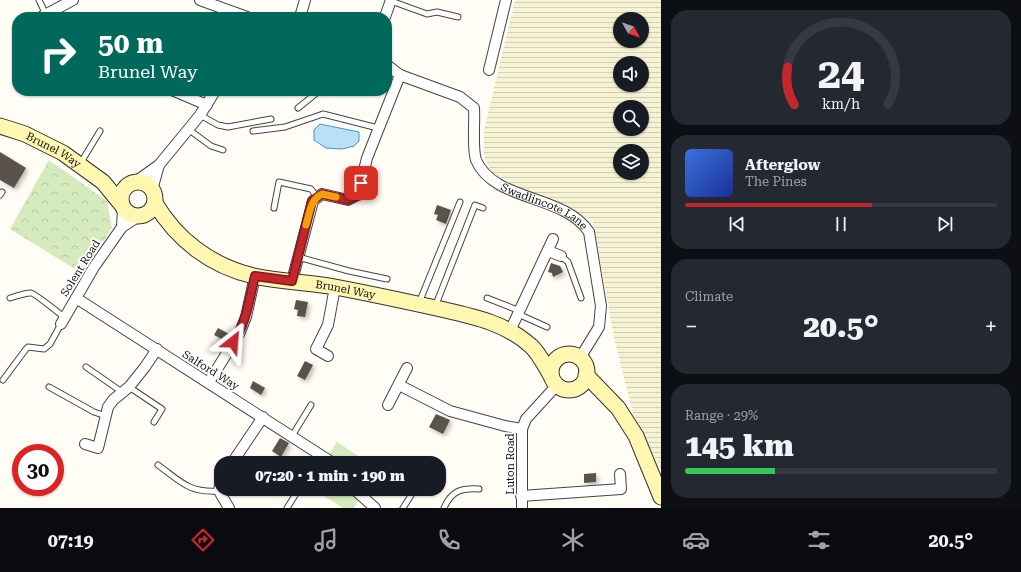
<!DOCTYPE html>
<html lang="en">
<head>
<meta charset="utf-8">
<style>
	:root { --surface:#171b24; --page:#242831; --text:#f1f3f6; --muted:#9ea1a6; --line:#363941; --accent:#c4262e }
	body { margin:0; font-family:"Roboto Serif",serif; background:var(--page); color:var(--text); height:100vh; display:flex; flex-direction:column; font-size:15px; white-space:nowrap }
	* { box-sizing:border-box; margin:0 }
	p { font-size:13px; color:var(--muted) }
	.icon { flex:none; width:22px; height:22px; fill:none; stroke:currentColor; stroke-width:2; stroke-linecap:round; stroke-linejoin:round }
	.map { position:relative; flex:1; overflow:hidden }
	.details { display:flex; flex-direction:column; gap:10px; padding:10px; background:#0d0f14; width:360px }
	.details>* { flex:none }
	.guide { position:absolute; left:12px; top:12px; width:380px; height:84px; border-radius:16px; box-shadow:0 1px 3px #0004; background:#00695c; color:#fff; overflow:hidden }
	.needle { width:26px; rotate:130deg }
	.tools { position:absolute; left:613px; top:12px; display:grid; gap:8px }
	.tools a { display:grid; place-items:center; width:36px; height:36px; border-radius:50%; background:var(--surface); box-shadow:0 1px 3px #0004; font-size:20px }
	.speed { position:absolute; left:12px; top:444px; display:flex; gap:8px; font-size:20px; font-weight:700; text-align:center }
	.speed>* { display:grid; place-content:center; width:52px; height:52px; border-radius:50%; background:var(--surface); box-shadow:0 1px 3px #0004; line-height:1 }
	.speed .limit { border:6px solid #d22; background:#fff; color:#111 }
	.pin { position:absolute; display:grid; place-items:center; width:34px; height:34px; color:#fff; margin:-17px; border-radius:8px; box-shadow:0 2px 6px #0006 }
	.me { position:absolute; width:44px; margin:-22px; rotate:28deg; stroke-linejoin:round; filter:drop-shadow(0 0 3px #0008) }
	.turn { display:flex; align-items:center; gap:14px; height:84px; padding:0 20px; font-size:18px }
	.turn .icon { width:52px; height:52px; stroke-width:2.5 }
	.turn b { display:block; font-size:28px; line-height:34px }
	.big { font-size:30px; font-weight:800; line-height:1.1 }
	.details .tile { flex:1; display:flex; flex-direction:column; justify-content:center; gap:6px; min-width:0; padding:0 14px; border-radius:16px; background:var(--page) }
	.details .dial { align-items:center; gap:0 }
	.dial svg { height:104px; overflow:visible; fill:none; stroke:var(--line); stroke-width:7; stroke-linecap:round; text-anchor:middle }
	.dial text { fill:var(--text); stroke:none }
	.song { display:flex; align-items:center; gap:12px }
	.cover { width:48px; height:48px; border-radius:6px; background:linear-gradient(135deg,hsl(220 70% 55%),hsl(230 70% 35%)) }
	.played { height:4px; border-radius:2px; background:linear-gradient(90deg,var(--accent) 60%,var(--line) 60%) }
	.keys { display:flex; justify-content:space-around; direction:ltr }
	.heat { display:flex; justify-content:space-between; align-items:center; font-size:22px; direction:ltr }
	.charge { height:6px; border-radius:3px; background:linear-gradient(90deg,#34c759 29%,var(--line) 0) }
	.trip { position:absolute; left:214px; top:456px; width:232px; height:40px; border-radius:16px; background:var(--surface); box-shadow:0 1px 3px #0004; font-weight:800; line-height:40px; text-align:center }
	.tabs { display:flex; height:64px; justify-content:space-around; align-items:center; background:#090b0e; color:var(--muted) }
	.tabs .icon { width:28px; height:28px }
	.tabs .current { color:var(--accent) }
	.tabs b { font-size:18px; color:var(--text) }
	main { display:flex; flex:1; min-height:0 }
	.map>svg:first-child { display:block }
</style>
</head>
<body>
<main>
<div class="map">
<svg width="661" height="508" viewBox="0 0 661 508">
	<defs>
		<pattern id="farmland-rules" width="6" height="5" patternUnits="userSpaceOnUse"><rect width="6" height="5" fill="#f6f3d4"/><path d="M0 2.5h6" fill="none" stroke="#d2cfb5"/></pattern>
		<pattern id="park-crowns" width="20" height="18" patternUnits="userSpaceOnUse"><rect width="20" height="18" fill="#d5ebbd"/><path d="M2 6a3 3 0 1 1 6 0M12 15a3 3 0 1 1 6 0" fill="none" stroke="#b6c8a1"/></pattern>
		<filter id="shadow"><feDropShadow dx="2.5" dy="2.5" stdDeviation="2" flood-color="#0004"/></filter>
	</defs>
	<rect width="100%" height="100%" fill="#fffdf5"/>
	<path fill="url(#farmland-rules)" fill-rule="evenodd" d="M515,0H661V470L633,413L614,338L593,220L515,185L491,172L484,155V131ZM620,19H642V41H620ZM620,63H642V85H620ZM620,107H642V129H620ZM620,151H642V173H620Z"/>
	<path fill="#d5ebbd" d="M337,442L369,463H323Z
		M313,489H365L354,508H343Z"/>
	<path fill="url(#park-crowns)" d="M49,160L107,201L112,228L83,274L10,229Z"/>
	<path fill="#b9e0f7" stroke="#3f96cf" d="M320,124L359,132V141L354,146L342,149L326,148L314,140V130Z"/>
	<path fill="#5a524d" filter="url(#shadow)" d="M0,152L26,168L14,188L0,180Z
		M437,205L451,210L446,224L436,220L438,215L434,214Z
		M551,263L560,266L563,272L553,277L552,273L548,272Z
		M296,300L308,302L305,317L297,316L298,310L294,309Z
		M218,328L229,334L226,341L214,335Z
		M305,361L313,365L305,380L297,376Z
		M253,381L265,388L261,395L250,388Z
		M436,414L450,420L443,434L429,427Z
		M280,438L289,443L281,457L272,451Z
		M596,473V482L584,483V474Z"/>
	<g fill="none" stroke-linecap="round" stroke-linejoin="round">
		<g stroke="#444" stroke-width="7">
			<path id="lane" d="M39,0L46,15
				M391,1L427,14L437,12L458,17
				M298,108L319,91
				M200,115L218,125L228,127L271,119
				M188,129L211,146L223,150
				M253,131L285,127L323,114L378,128
				M80,164L100,131
				M0,195L2,192
				M274,208L279,182L311,189L317,197
				M561,256L568,262L581,298
				M298,257L349,271L387,279
				M10,298C16,296 25,293 31,293C34,293 59,313 64,317
				M487,298L520,311
				M419,303L460,202
				M435,307L475,205L483,208
				M518,314L547,327
				M86,367L122,392
				M3,380L26,349L28,347L44,349L50,344L61,324
				M49,387L94,412L106,416
				M129,387L162,409L154,422
				M292,436L311,405
				M316,463L321,455
				M158,465C181,482 189,493 219,491
				M287,508L299,489
				M403,508L415,489
				M444,508C451,491 461,488 479,489"/>
		</g>
		<g stroke="#444" stroke-width="12">
			<g id="street">
				<path d="M200,0L247,17"/>
				<path d="M41,17L73,0"/>
				<path d="M300,17L305,0"/>
				<path d="M385,17L391,0"/>
				<path id="s1" d="M387,65L400,75L460,97L474,108C475,122 472,148 476,160C494,202 564,194 589,232L601,306L599,327L580,358"/>
				<path d="M489,70L506,0"/>
				<path d="M174,91L207,105"/>
				<path d="M135,182L159,165L200,115L215,91"/>
				<path d="M152,190L159,165"/>
				<path d="M122,227L123,208"/>
				<path d="M548,251L561,256"/>
				<path d="M292,281L313,201L322,194L348,200L358,195L367,158L400,75"/>
				<path d="M76,298L333,463"/>
				<path d="M61,324L94,267L122,227L139,216"/>
				<path d="M510,331L553,239"/>
				<path d="M328,356L316,349L328,325L335,287"/>
				<path d="M209,382L240,332L246,317L255,276"/>
				<path d="M399,385L450,411L505,426L522,429"/>
				<path d="M388,405L407,368"/>
				<path d="M85,444L98,448L108,407L113,400L129,387L145,367L157,349"/>
				<path d="M232,463L263,417"/>
				<path d="M221,479L219,491L229,508"/>
				<path d="M354,489L375,508"/>
				<path d="M521,496L621,489L620,474"/>
				<path d="M522,508V429L526,419L557,385"/>
			</g>
		</g>
		<g stroke="#333" stroke-width="17">
			<g id="secondary">
				<path id="s2" d="M0,126L25,134L63,153L103,182L121,204"/>
				<circle cx="138" cy="199" r="17"/>
				<path id="s3" d="M155,203C177,240 211,266 254,276C280,282 309,282 335,287C372,294 409,302 445,310C476,317 507,324 531,346C539,353 545,366 551,376"/>
				<circle cx="569" cy="372" r="18"/>
				<path d="M586,375L618,408L636,436L661,497"/>
			</g>
		</g>
		<use href="#lane" stroke="#fff" stroke-width="5"/>
		<use href="#street" stroke="#fff" stroke-width="10"/>
		<use href="#secondary" stroke="#fff6b0" stroke-width="15"/>
	</g>
	<g fill="none" stroke-linecap="round" stroke-linejoin="round">
		<g stroke="#7f191e" stroke-width="10">
			<path id="route" d="M233,342C247,323 249,299 255,276L292,281L312,201L322,194L348,200L358,195L361,183"/>
		</g>
		<use href="#route" stroke="#c4262e" stroke-width="7"/>
		<path stroke="#f59e0b" stroke-width="7" d="M306,225C310,212 310,200 322,194L336,197"/>
	</g>
	<g text-anchor="middle" stroke-width="4" stroke-linejoin="round" paint-order="stroke">
		<g font-size="11" fill="#111" stroke="#fff">
			<text dy="4" stroke="none"><textPath href="#s2" startOffset="59">Brunel Way</textPath></text>
			<text dy="4" stroke="none"><textPath href="#s1" startOffset="235">Swadlincote Lane</textPath></text>
			<text transform="translate(80 268) rotate(-58)" y="4">Solent Road</text>
			<text dy="4" stroke="none"><textPath href="#s3" startOffset="219">Brunel Way</textPath></text>
			<text transform="translate(211 370) rotate(32)" y="4">Salford Way</text>
			<text transform="translate(510 464) rotate(-90)" y="4">Luton Road</text>
		</g>
	</g>
</svg>
<div class="tools">
<a><svg class="needle" viewBox="-14 -14 28 28"><path d="M0-13l5 13h-10z" fill="#e53935"/><path d="M0 13l5-13h-10z" fill="#9ea1a6"/></svg></a>
<a><svg class="icon" aria-label="sound" viewBox="0 0 24 24"><path d="M4 9h4l5-4v14l-5-4H4zM17 9q2 3 0 6"/></svg></a>
<a><svg class="icon" aria-label="search" viewBox="0 0 24 24"><circle cx="10" cy="10" r="6"/><path d="M15 15l6 6"/></svg></a>
<a><svg class="icon" aria-label="layers" viewBox="0 0 24 24"><path d="M12 4l9 5-9 5-9-5zM3 14l9 5 9-5"/></svg></a>
</div>
<div class="speed"><div class="limit">30</div></div>
<div class="pin" style="left:361px;top:183px;background:#d93025"><svg class="icon" aria-label="arrive" viewBox="0 0 24 24"><path d="M6 21V4h12l-3 4 3 4H6"/></svg></div>
<svg class="me" style="left:233px;top:342px" viewBox="-20 -20 40 40"><path d="M0-17L14 15 0 8-14 15z" fill="#c4262e" stroke="#fff" stroke-width="4"/></svg>
<div class="trip">07:20 · 1 min · 190 m</div>
<div class="guide">
<div class="turn"><svg class="icon" aria-label="right" viewBox="0 0 24 24"><path d="M7 20v-9h11M14 6l5 5-5 5"/></svg><div><b>50 m</b>Brunel Way</div></div>
</div>
</div>
<section class="details">
<div class="tile dial"><svg viewBox="0 0 100 80">
<path d="M14 69A42 42 0 1 1 86 69"/>
<path d="M14 69A42 42 0 0 1 9 40" stroke="#c4262e"/>
<text x="50" y="56" font-size="32" font-weight="700">24</text>
<text x="50" y="72" font-size="11">km/h</text>
</svg></div>
<div class="tile">
<div class="song"><i class="cover"></i><div><b>Afterglow</b><p>The Pines</p></div></div>
<div class="played"></div>
<div class="keys"><svg class="icon" aria-label="previous" viewBox="0 0 24 24"><path d="M18 5L8 12l10 7zM5 5v14"/></svg><svg class="icon" aria-label="pause" viewBox="0 0 24 24"><path d="M8 5v14M16 5v14"/></svg><svg class="icon" aria-label="next" viewBox="0 0 24 24"><path d="M6 5l10 7-10 7zM19 5v14"/></svg></div>
</div>
<div class="tile"><p>Climate</p>
<div class="heat"><a>−</a><b class="big">20.5°</b><a>+</a></div>
</div>
<div class="tile"><p>Range · 29%</p><b class="big">145 km</b><div class="charge"></div></div>
</section>
</main>
<nav class="tabs">
<b>07:19</b>
<svg class="icon current" aria-label="directions" viewBox="0 0 24 24"><path d="M12 3l9 9-9 9-9-9zM9 14v-3h6M13 9l2 2-2 2"/></svg>
<svg class="icon" aria-label="music" viewBox="0 0 24 24"><path d="M9 18V5l10-2v13"/><circle cx="6" cy="18" r="3"/><circle cx="16" cy="16" r="3"/></svg>
<svg class="icon" aria-label="phone" viewBox="0 0 24 24"><path d="M5 4h4l2 5-3 2q2 4 5 5l2-3 5 2v4C11 20 4 13 5 4z"/></svg>
<svg class="icon" aria-label="climate" viewBox="0 0 24 24"><path d="M12 3v18M4 7l16 10M4 17L20 7"/></svg>
<svg class="icon" aria-label="car" viewBox="0 0 24 24"><path d="M5 17H2v-5l4-1 3-4h7l3 4 3 1v5h-3M9 17h6M6 11h13"/><circle cx="7" cy="17" r="2"/><circle cx="17" cy="17" r="2"/></svg>
<svg class="icon" aria-label="filters" viewBox="0 0 24 24"><path d="M4 7h16M4 17h16"/><circle cx="9" cy="7" r="2"/><circle cx="15" cy="17" r="2"/></svg>
<b>20.5°</b>
</nav>
</body>
</html>
